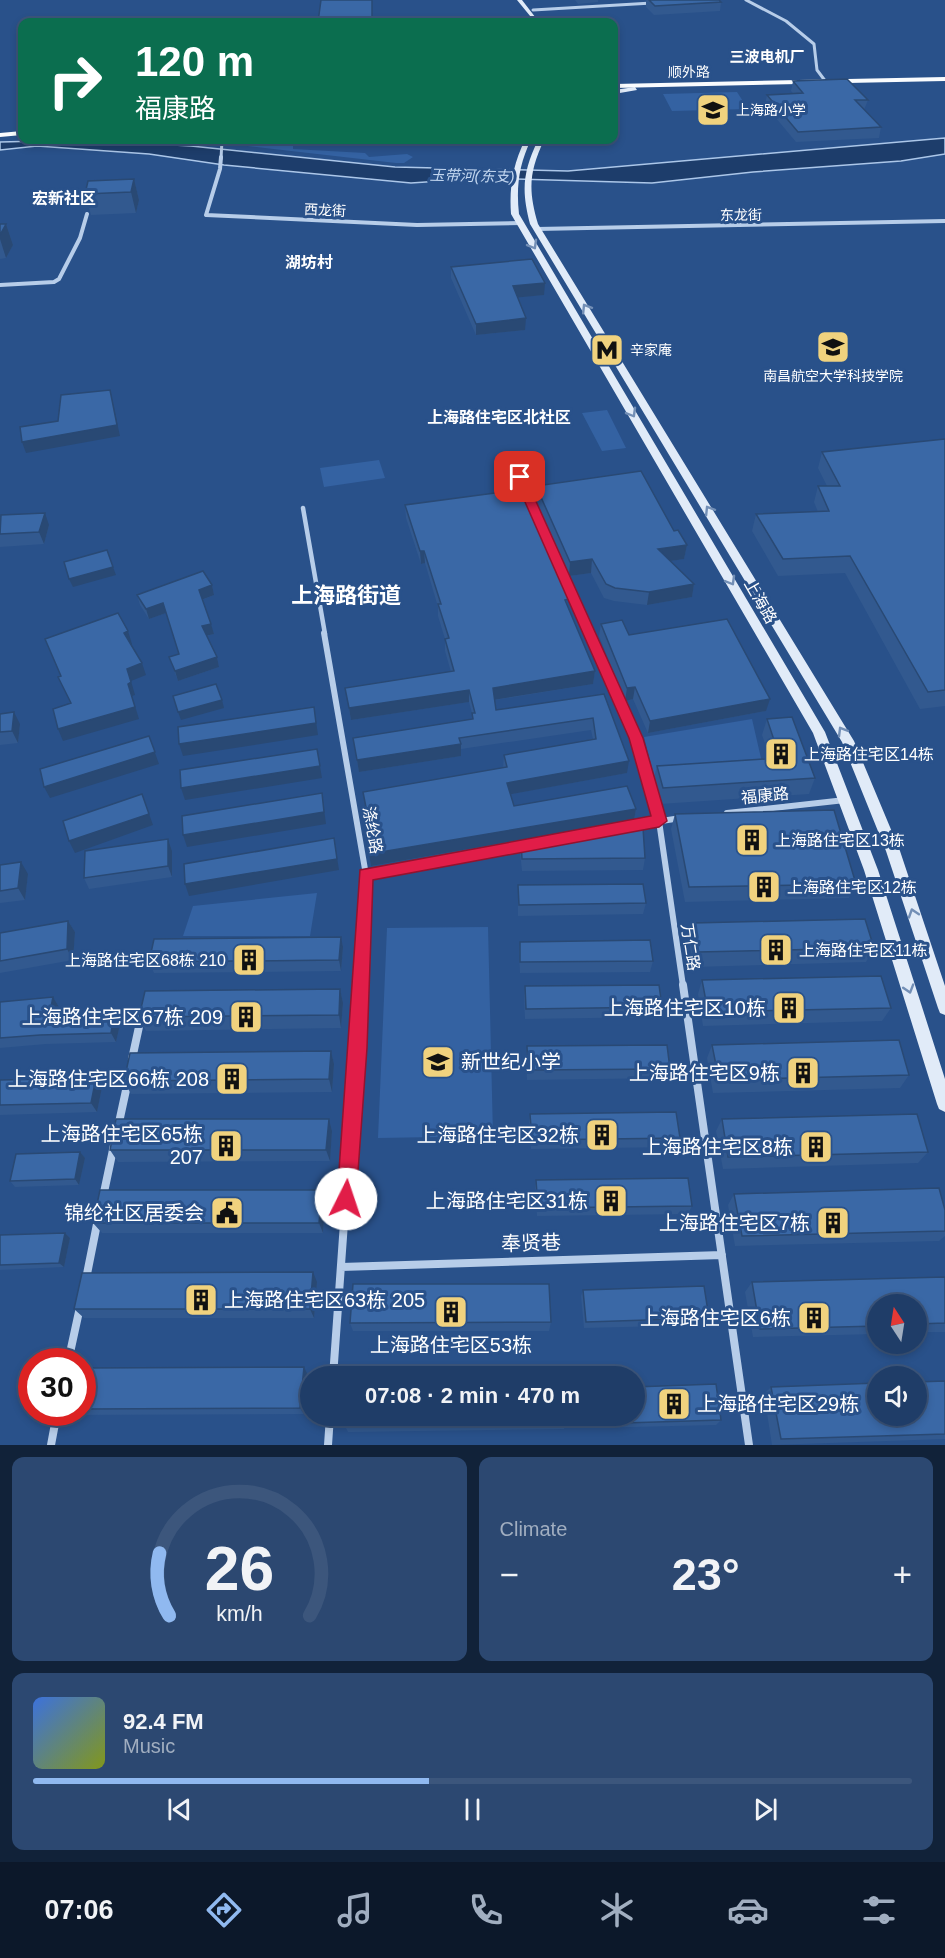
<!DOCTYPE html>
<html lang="en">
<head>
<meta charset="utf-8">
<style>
	:root { --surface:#1f3d68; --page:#2c4871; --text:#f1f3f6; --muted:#a1aec0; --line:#3c567c; --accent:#90b9f0 }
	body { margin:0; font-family:Helvetica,"Noto Sans SC",sans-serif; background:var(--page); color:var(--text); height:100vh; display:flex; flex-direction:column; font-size:22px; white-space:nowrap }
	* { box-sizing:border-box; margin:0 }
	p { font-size:20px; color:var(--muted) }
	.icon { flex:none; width:33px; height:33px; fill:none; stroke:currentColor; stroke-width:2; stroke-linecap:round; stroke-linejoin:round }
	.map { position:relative; height:1445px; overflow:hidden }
	.details { display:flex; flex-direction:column; gap:12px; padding:12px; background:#112239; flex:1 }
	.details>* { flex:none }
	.hud { position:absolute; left:18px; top:18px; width:600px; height:126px; border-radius:12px; box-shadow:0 3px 9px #0003,0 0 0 2px var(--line); background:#0b6e4f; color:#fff; overflow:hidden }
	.needle { width:39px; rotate:348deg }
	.buttons { position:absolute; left:867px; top:1294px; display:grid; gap:12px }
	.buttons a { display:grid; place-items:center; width:60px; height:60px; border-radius:50%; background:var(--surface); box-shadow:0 3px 9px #0003,0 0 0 2px var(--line); font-size:30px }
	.speed { position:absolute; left:18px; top:1348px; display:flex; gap:12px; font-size:30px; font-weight:700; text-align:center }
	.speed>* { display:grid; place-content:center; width:78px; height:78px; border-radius:50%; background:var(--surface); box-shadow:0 3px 9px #0003,0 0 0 2px var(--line); line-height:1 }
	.speed .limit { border:9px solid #d22; background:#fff; color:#111 }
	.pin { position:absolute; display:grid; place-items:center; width:51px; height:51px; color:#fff; margin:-26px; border-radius:12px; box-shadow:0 3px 9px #0006 }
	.me { position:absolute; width:66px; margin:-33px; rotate:4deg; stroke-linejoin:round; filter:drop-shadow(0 0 4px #0008) }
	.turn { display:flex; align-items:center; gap:21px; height:126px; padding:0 18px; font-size:27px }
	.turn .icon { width:78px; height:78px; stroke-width:2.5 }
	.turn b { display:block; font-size:42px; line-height:51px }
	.big { font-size:45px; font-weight:700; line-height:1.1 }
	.details .card { flex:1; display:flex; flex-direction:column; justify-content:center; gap:9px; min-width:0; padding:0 21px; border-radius:12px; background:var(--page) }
	.details .dial { align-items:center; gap:0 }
	.dial svg { height:156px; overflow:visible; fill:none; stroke:var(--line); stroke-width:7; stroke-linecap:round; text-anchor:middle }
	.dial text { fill:var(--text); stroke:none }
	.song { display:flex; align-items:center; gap:18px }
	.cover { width:72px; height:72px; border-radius:9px; background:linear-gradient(135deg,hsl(220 70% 55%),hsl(70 70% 35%)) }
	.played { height:6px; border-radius:3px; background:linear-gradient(90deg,var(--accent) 45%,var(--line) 45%) }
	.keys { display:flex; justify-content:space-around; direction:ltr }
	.heat { display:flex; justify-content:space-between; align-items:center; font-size:33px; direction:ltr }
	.details .tiles { flex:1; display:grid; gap:12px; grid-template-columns:1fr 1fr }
	.card:last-child { grid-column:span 2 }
	.trip { position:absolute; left:300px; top:1366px; width:345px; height:60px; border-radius:30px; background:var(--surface); box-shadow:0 3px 9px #0003,0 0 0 2px var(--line); font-weight:700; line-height:60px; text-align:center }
	.menu { display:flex; height:96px; justify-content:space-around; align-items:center; background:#0c182a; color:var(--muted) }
	.menu .icon { width:42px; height:42px }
	.menu .on { color:var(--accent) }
	.menu b { font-size:27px; color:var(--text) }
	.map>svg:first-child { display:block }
</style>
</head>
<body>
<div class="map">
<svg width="945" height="1445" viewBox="0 0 945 1445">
	<rect width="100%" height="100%" fill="#29518a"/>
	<path fill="#3462a2" d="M737,92L748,109L672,111L663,94Z
		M272,140H293V149L365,153L369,157L407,154L413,157L404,163H396L231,144Z
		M607,410L626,448L602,451L582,413Z
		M379,460L385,478L324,487L320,468Z
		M752,719L763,767L654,776L644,737Z
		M317,893L310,936H183L193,906Z
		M488,927L493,1136L378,1138L387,928Z"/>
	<path fill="#1d3d6b" stroke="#acc7e9" stroke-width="1.5" d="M945,138V154L901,161L753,172L652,183L485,178L411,183L224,165L149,154L37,146L0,150V142L85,140L191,146L395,167L568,171Z"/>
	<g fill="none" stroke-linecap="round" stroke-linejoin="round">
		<path stroke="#b7cde9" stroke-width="3" d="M746,0L786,21L814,44L817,70L826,82
			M533,10L652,3
			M221,159L222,140"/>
		<path stroke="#b7cde9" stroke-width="4" d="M221,157L220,169L206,215L417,225L521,223
			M537,229L945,221
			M0,285L54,282L59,279L80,238L87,214"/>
		<path stroke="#b7cde9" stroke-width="4.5" d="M520,477L528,495
			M303,508L325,634
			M557,562L589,634"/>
		<path stroke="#b7cde9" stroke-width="6" d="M324,633L366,875L361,986
			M589,633L636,738L659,821L683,986
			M727,813L845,800
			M635,825L681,818
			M366,875L527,845"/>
		<path stroke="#b7cde9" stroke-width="8" d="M683,985L749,1445
			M132,1059L142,1013
			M118,1127L128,1081
			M103,1197L114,1145
			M341,1267L722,1255
			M86,1279L98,1219
			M68,1362L80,1307
			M333,1377L361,985
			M51,1445L57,1413
			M328,1445L330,1416"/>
		<path fill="#e1ebf8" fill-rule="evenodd" d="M517,0H522L539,22H535Z
			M635,87L637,90L614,94V90Z
			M525,140H531C519,164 516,187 519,214L825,732L878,870L923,1010L945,1079V1112L939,1109L937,1104L864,870L813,733L511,214C509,187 513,164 525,140Z
			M538,140H544C529,172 528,190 538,224L854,741L900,851L945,986V1015L940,1013L938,1008L886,851L842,742L530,224C521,189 523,172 538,140Z"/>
		<path fill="#fafcfe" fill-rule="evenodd" d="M945,77V81L614,88V84Z
			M22,131V135L0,137V133Z"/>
	</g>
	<path fill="#32598f" d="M575,0H598V2L578,4Z
		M646,0H719L721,2L720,11L654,15L646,7Z
		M793,81L868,100L864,110L881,127L879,138L796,142L765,105L767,95L794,94L791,91Z
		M416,140H439L416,141Z
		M134,179L139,200L136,213L91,215L85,194Z
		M0,224H6L13,245L6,258L0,259Z
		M451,267L544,295L517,297L525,330L476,335L451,278Z
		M945,439V706L920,709L845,573L778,576L752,531L756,514L818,512L814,502L818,486H827L818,468L822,452Z
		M536,486L674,531L687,545L684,559L670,561L694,584L692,597L647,605L614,601L604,598L591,573L569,576L535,500Z
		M405,505L560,577L568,607L595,671L593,684L495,700L496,710L604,694L627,773L511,794L514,806L636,809L634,820L645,858L643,870L522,871L520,852L521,840L569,832L371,866L366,834L370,833L363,792L503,768L504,755L593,739L591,730L461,749V756L359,772L353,738L472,720V713L469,702L351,720L345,688L451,672L445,651V639L438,616V607L425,563L421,564L406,518Z
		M0,517L49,525L44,544L0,547Z
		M212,585L214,595L202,600L214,634L207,636L217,657L219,667L178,681L169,657L179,654L166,613L149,619L140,605L137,595Z
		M601,624L629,635L766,711L648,733L633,699L625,701L599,636Z
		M0,714L20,724L18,743L0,745Z
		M767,719L815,778L809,794L660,804L653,781L657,766L770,758L762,735Z
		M675,814L856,884L849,898L685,902L671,829Z
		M168,839L172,851V877L89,889L84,878Z
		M0,865L28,874L25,900L0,903Z
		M518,885L646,903L643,914L518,916Z
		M68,921L75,932L73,960L0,973V933Z
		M693,923L874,948L866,962L694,967L688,937Z
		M341,937L343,947L341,971L154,973L149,962Z
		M520,942L653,961L650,972L520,973L519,952Z
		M702,980L891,1008L882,1021L703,1026L698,994Z
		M525,986L662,1007L659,1017L525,1019L524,997Z
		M340,989L343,1003L341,1028L146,1031L139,1017Z
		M53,997L59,1007L58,1012L115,1010L121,1020L116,1042L46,1044L0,1048V1002Z
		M712,1045L909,1075L900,1088L713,1093L707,1058Z
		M527,1046L670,1069L667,1078L527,1080L526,1056Z
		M331,1051L334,1064L332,1092L131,1094L124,1081Z
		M0,1080L102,1087L97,1112L0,1115Z
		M530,1114L680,1138L676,1147L531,1149L529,1123Z
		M329,1119L332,1131L330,1161L118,1162L110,1150Z
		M722,1119L928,1152L918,1163L723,1169L716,1131Z
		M80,1152L85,1158L79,1185L15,1187L10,1181Z
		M536,1180L692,1206L688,1214L537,1216L535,1188Z
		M322,1190L325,1201L323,1233H102L93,1223Z
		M734,1194L945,1210V1236L939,1241L735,1246L728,1205Z
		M65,1233L70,1238L64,1267L0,1270V1235Z
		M945,1277V1332H916V1305H878V1334L753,1337L745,1292L752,1282Z
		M317,1282L314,1318H84L74,1309Z
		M583,1290L709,1318L705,1325L584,1328L581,1296Z
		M551,1322L549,1331H353L350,1323Z
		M304,1367L308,1375L304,1414L63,1415L59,1413H82V1368Z
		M945,1381V1439L772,1445L764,1394L771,1387Z
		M588,1416H634L721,1420L716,1425L589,1428Z
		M566,1423L564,1429L348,1432L345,1426Z"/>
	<path fill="#294974" d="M134,179L139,200L136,213L131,192Z
		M6,224L13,245L6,258L0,239V235Z
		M545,283L544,295L512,298L513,286Z
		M526,318L525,330L476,335V324Z
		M110,390L120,436L26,453L22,442Z
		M45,513L49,525L44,544L39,532Z
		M687,545L684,559L656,563L658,549Z
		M420,551H424L425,563L421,564Z
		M592,559L591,573L569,576L570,562Z
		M561,565L560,577L555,566Z
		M113,567L116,575L73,587L69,579Z
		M694,584L692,597L647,605L649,592Z
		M212,585L214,595L201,600L199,590Z
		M163,603L166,613L149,619L146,609Z
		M211,624L214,634L205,636L202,626Z
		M128,631L132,644L128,645L124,633Z
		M217,657L219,667L178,681L175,671Z
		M142,663L146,675L131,681L135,695L132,696L139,719L63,741L58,729L127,669Z
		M595,671L593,684L493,700V688Z
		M635,687L633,699L625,701L627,688Z
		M469,690V702L351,720L349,708Z
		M770,699L766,711L648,733L650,721Z
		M222,700L224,708L181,720L178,712Z
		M314,707L318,735L183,756L179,744Z
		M14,712L20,724L18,743L12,731Z
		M149,736L159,764L50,798L44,787Z
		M461,744V756L359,772L357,760Z
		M317,749L322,778L185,800L181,788Z
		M629,761L627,773L507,795V783Z
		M322,793L326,824L187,847L183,835Z
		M142,794L153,825L75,853L69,841Z
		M636,809L634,820L371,866L369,854Z
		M334,838L339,870L189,896L185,884Z
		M168,839L172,851V877L168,866Z
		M21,862L28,874L25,900L18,888Z
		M68,921L75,932L73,960L67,949Z
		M341,937L343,947L341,971L339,960Z
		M340,989L343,1003L341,1028L339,1015Z
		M53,997L59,1007L56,1022L50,1012Z
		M115,1010L121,1020L116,1042L111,1033Z
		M331,1051L334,1064L332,1092L329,1079Z
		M96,1078L102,1087L97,1112L91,1103Z
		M329,1119L332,1131L330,1161L326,1150Z
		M80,1152L85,1158L79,1185L75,1179Z
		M322,1190L325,1201L323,1233L319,1223Z
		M65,1233L70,1238L64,1267L59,1263Z
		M313,1272L317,1282L314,1318L310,1309Z
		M304,1367L308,1375L304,1414L300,1408Z"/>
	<path fill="#3a68a6" stroke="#294974" stroke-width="1.5" d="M321,0H372V22H318Z
		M649,0H719L721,2L655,6Z
		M847,79L868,100H855L881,127L798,132L767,95L803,93L793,81Z
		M134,179L131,192L85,194L88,181Z
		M0,224H6L0,235Z
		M532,259L545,283L513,286L526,318L476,324L451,267Z
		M110,390L117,425L22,442L20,427L58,421L61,395Z
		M945,439V690L928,692L850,556L783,559L756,514L829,511L818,486H840L822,452Z
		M641,471L674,531L678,530L687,545L658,549L694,584L649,592L615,588L606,584L592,559L570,562L536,486Z
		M526,489L561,565L555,566L569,599L565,600L595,671L493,688L496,710L604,694L629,761L507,783L514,806L627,786L636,809L369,854L366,834L371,833L363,792L507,767L504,755L596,739L593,718L459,738L461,744L357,760L353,738L473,719L472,713H475L469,690L349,708L345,688L454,671L445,639L449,638L438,604H441L424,551H420L405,505Z
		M45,513L39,532L0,534L1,515Z
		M107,550L113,567L69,579L64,562Z
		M203,571L212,585L199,590L211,624L202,626L217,657L175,671L169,657L179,654L163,603L146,609L137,595Z
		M118,613L128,631L124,633L142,663L127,669L131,682L128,684L135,707L58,729L53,709L71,703L58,677L61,676L45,639Z
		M727,619L770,699L650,721L635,687L627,688L601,624L622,620L629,635Z
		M216,684L222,700L178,712L173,696Z
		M314,707L316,723L179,744L178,727Z
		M14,712L12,731L0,732V714Z
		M792,717L815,778L663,788L657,766L780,758L767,719Z
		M149,736L155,752L44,787L40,769Z
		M317,749L320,766L181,788L180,770Z
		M322,793L324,812L183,835L182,816Z
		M142,794L149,814L69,841L63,821Z
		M834,810L856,884L689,887L675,814Z
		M640,819L643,828L645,858L522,859L521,840Z
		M334,838L337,859L185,884L184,864Z
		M168,839V866L84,878L85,851Z
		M21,862L18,888L0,891V865Z
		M643,884L646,903L519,905L518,885Z
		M865,919L874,948L698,952L693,923Z
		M68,921L67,949L0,961V933Z
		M341,937L339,960L149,962L154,939Z
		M650,940L653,961L520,962V942Z
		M881,976L891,1008L708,1012L702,980Z
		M659,985L662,1007L526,1009L525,986Z
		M340,989L339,1015L139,1017L145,991Z
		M53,997L50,1012L115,1010L111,1033L40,1035L0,1038V1002Z
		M899,1040L909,1075L719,1080L712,1045Z
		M667,1045L670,1069L528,1070L527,1046Z
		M331,1051L329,1079L124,1081L130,1053Z
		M96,1078L91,1103L0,1105V1080Z
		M676,1112L680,1138L532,1140L530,1114Z
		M917,1114L928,1152L728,1157L722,1119Z
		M116,1119H329L326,1150H110Z
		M80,1152L75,1179L10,1181L16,1154Z
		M688,1178L692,1206L538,1208L536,1180Z
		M939,1188L945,1210V1231L742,1236L734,1194Z
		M100,1190H322L319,1223H93Z
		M65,1233L59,1263L0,1265V1235Z
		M313,1272L310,1309H74L82,1273Z
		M945,1277V1323L916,1324V1305H878V1326L760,1329L752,1282Z
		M353,1284H549L551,1322L350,1323Z
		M704,1286L709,1318L586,1322L583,1290Z
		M304,1367L300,1408L82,1409V1368Z
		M945,1381V1434L781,1439L771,1387L878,1383V1416H916V1382Z
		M716,1384L721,1420L591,1424L590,1416H634V1387Z
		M345,1416H566V1423L345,1426Z"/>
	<defs><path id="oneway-chevron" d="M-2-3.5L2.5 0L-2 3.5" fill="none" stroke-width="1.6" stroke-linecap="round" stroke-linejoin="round" transform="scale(1.5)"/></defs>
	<g stroke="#738fb6">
		<use href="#oneway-chevron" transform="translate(533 245) rotate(60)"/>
		<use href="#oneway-chevron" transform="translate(586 308) rotate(-122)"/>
		<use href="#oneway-chevron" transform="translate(632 413) rotate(60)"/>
		<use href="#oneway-chevron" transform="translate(709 510) rotate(-122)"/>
		<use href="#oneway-chevron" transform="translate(731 581) rotate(60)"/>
		<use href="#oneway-chevron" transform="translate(842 731) rotate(-121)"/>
		<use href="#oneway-chevron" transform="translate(913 913) rotate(-108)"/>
		<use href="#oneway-chevron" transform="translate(909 989) rotate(73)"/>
	</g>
	<path fill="#e11d48" stroke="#92132f" stroke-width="1.5" d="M520,473L525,477L643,738L667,821L659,827L373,880L367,1048L356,1199L353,1206L346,1209L340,1206L337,1199L360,870L651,816L629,738L514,477Z"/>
	<defs>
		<g id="school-square" transform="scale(1.725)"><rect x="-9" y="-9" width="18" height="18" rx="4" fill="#f0d27e" stroke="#29518a"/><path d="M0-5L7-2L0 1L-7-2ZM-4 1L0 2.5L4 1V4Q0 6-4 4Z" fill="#111"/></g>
		<g id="metro-square" transform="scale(1.725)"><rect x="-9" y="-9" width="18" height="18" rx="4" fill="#f0d27e" stroke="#29518a"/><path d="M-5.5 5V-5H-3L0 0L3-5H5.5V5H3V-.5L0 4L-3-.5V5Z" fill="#111"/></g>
		<g id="building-square" transform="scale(1.725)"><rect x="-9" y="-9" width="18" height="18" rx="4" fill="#f0d27e" stroke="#29518a"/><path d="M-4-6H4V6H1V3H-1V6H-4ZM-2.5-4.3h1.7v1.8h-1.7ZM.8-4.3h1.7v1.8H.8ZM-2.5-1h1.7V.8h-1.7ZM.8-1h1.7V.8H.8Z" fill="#111"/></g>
		<g id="civic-square" transform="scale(1.725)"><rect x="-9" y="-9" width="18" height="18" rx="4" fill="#f0d27e" stroke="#29518a"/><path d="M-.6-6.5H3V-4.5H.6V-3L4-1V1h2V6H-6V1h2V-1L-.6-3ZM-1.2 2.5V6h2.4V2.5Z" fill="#111"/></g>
	</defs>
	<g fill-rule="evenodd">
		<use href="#school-square" x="713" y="110"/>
		<use href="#school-square" x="833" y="347"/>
		<use href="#metro-square" x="607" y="350"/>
		<use href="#building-square" x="781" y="754"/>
		<use href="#building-square" x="752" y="840"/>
		<use href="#building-square" x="764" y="887"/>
		<use href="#building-square" x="776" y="950"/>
		<use href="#building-square" x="249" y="960"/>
		<use href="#building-square" x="789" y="1008"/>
		<use href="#building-square" x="246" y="1017"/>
		<use href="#school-square" x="438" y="1062"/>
		<use href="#building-square" x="803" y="1073"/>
		<use href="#building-square" x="232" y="1079"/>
		<use href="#building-square" x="602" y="1135"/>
		<use href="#building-square" x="226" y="1146"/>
		<use href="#building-square" x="816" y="1147"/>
		<use href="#building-square" x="611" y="1201"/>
		<use href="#civic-square" x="227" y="1213"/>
		<use href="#building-square" x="833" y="1223"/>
		<use href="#building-square" x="201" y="1300"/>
		<use href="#building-square" x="451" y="1312"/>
		<use href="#building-square" x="814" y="1318"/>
		<use href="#building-square" x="674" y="1404"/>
	</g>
	<g text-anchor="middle" stroke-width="6" stroke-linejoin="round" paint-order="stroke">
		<g font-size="14" fill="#fff" stroke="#29518a">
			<text transform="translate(689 72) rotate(-1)" y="5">顺外路</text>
			<text transform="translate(325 210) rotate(3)" y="5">西龙街</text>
			<text transform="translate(741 215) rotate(-1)" y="5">东龙街</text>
		</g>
		<g font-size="14" fill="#fff" stroke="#29518a" text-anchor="start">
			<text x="736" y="115">上海路小学</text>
			<text x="630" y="355">辛家庵</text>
			<text x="833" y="381" text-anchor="middle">南昌航空大学科技学院</text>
		</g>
		<g font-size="15" font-weight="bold" fill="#fff" stroke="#29518a">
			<text x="767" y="62">三波电机厂</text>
		</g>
		<g font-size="15" font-style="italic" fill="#c3d7f0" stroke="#29518a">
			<text transform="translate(472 176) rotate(1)" y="5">玉带河(东支)</text>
		</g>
		<g font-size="16" font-weight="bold" fill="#fff" stroke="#29518a">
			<text x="64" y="204">宏新社区</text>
			<text x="309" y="268">湖坊村</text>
			<text x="499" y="423">上海路住宅区北社区</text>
		</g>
		<g font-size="16" fill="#fff" stroke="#29518a">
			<text transform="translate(761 601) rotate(60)" y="6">上海路</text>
			<text transform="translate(765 795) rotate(-6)" y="6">福康路</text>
			<text transform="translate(373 830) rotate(80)" y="6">涤纶路</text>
			<text transform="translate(691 947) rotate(81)" y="6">万仁路</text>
		</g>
		<g font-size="16" fill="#fff" stroke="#29518a" text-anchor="start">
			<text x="804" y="760">上海路住宅区14栋</text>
			<text x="775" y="846">上海路住宅区13栋</text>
			<text x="787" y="893">上海路住宅区12栋</text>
			<text x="799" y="956">上海路住宅区11栋</text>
			<text x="226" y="966" text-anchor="end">上海路住宅区68栋 210</text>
		</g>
		<g font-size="20" fill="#fff" stroke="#29518a" text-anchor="end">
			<text x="766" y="1015">上海路住宅区10栋</text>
			<text x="223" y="1024">上海路住宅区67栋 209</text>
			<text x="461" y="1069" text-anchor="start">新世纪小学</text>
			<text x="780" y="1080">上海路住宅区9栋</text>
			<text x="209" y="1086">上海路住宅区66栋 208</text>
			<text x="203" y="1141">上海路住宅区65栋<tspan x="203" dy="23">207</tspan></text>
			<text x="579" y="1142">上海路住宅区32栋</text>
			<text x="793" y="1154">上海路住宅区8栋</text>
			<text x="588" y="1208">上海路住宅区31栋</text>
			<text x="204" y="1220">锦纶社区居委会</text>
			<text x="810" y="1230">上海路住宅区7栋</text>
			<text x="224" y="1307" text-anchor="start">上海路住宅区63栋 205</text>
			<text x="791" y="1325">上海路住宅区6栋</text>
			<text x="451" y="1352" text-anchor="middle">上海路住宅区53栋</text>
			<text x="697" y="1411" text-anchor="start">上海路住宅区29栋</text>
		</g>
		<g font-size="20" fill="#fff" stroke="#29518a">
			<text transform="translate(531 1243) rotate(-2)" y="7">奉贤巷</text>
		</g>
		<g font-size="22" font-weight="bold" fill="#fff" stroke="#29518a">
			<text x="346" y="603">上海路街道</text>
		</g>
	</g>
</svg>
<div class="buttons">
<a><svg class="needle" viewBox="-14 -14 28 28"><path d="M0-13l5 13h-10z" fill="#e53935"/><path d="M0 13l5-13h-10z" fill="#a1aec0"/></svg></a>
<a><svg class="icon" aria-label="sound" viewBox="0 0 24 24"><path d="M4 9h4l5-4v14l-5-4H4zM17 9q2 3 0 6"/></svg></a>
</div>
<div class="speed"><div class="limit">30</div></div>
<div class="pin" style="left:520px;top:477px;background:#d93025"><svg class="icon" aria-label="arrive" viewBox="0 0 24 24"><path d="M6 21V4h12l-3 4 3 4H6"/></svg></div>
<svg class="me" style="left:346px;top:1199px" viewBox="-20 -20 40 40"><circle r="19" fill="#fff"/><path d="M0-13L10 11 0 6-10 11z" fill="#e11d48"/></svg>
<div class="trip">07:08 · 2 min · 470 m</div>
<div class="hud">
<div class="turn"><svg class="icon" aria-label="right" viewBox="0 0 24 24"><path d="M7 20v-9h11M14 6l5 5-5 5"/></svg><div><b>120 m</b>福康路</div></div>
</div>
</div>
<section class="details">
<div class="tiles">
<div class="card dial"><svg viewBox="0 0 100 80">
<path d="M14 69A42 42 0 1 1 86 69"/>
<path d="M14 69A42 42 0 0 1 9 37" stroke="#90b9f0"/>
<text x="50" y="56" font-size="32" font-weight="700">26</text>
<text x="50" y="72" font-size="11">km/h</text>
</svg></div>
<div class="card"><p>Climate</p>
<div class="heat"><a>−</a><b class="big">23°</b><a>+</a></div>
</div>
<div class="card">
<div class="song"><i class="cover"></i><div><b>92.4 FM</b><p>Music</p></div></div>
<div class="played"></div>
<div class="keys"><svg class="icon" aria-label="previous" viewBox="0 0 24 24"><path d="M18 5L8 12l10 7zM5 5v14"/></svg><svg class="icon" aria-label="pause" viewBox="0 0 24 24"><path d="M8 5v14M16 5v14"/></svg><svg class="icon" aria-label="next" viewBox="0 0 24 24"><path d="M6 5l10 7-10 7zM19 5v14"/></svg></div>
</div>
</div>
</section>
<nav class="menu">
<b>07:06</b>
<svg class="icon on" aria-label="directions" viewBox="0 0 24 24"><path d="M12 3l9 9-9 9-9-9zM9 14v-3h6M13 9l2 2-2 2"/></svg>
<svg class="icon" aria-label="music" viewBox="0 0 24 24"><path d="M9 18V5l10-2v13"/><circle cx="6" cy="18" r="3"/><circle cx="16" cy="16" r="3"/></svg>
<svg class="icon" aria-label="phone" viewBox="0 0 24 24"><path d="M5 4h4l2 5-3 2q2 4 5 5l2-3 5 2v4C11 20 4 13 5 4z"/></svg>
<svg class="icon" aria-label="climate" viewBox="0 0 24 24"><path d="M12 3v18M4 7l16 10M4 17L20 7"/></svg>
<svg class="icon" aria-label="car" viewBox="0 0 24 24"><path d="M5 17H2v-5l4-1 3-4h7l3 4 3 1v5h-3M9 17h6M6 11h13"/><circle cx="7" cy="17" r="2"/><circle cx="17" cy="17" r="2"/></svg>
<svg class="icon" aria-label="filters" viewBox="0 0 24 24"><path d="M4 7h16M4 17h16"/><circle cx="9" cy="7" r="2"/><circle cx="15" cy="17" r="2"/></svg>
</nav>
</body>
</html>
